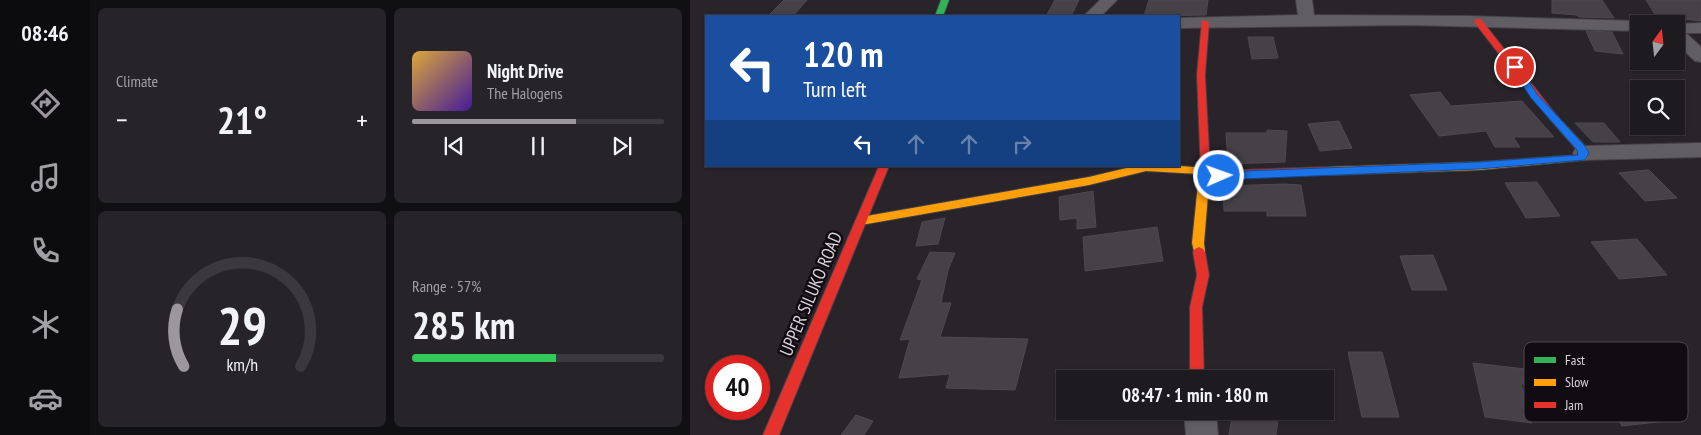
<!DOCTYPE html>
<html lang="en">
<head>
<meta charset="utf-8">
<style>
	:root { --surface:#1e1b20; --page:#262429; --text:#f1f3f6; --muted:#a1a1a5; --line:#3c393e; --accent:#9c969e }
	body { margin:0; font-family:"PT Sans Narrow",sans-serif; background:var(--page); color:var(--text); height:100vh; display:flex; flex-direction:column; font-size:19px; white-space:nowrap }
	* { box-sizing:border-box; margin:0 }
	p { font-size:16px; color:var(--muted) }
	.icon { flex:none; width:28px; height:28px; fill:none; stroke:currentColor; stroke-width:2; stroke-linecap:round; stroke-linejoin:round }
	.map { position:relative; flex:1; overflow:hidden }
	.panel { display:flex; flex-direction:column; gap:8px; padding:8px; background:#100f12; width:600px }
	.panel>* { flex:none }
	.hud { position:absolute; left:15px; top:15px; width:475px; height:152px; border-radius:0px; box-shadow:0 1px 4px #0004,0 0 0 1px var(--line); background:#1a4fa0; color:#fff; overflow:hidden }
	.needle { width:32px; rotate:15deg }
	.buttons { position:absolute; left:940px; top:15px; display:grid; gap:10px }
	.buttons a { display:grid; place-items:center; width:55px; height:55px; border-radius:0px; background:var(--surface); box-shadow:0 1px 4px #0004,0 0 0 1px var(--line); font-size:25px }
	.speed { position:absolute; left:15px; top:355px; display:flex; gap:10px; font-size:25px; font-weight:700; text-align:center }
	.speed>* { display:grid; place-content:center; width:65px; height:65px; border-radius:50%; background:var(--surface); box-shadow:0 1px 4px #0004,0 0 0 1px var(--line); line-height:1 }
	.speed .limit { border:8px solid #d22; background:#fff; color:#111 }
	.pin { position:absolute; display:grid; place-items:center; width:42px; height:42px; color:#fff; margin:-21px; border:2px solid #fff; border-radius:50%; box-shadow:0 1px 5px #0007 }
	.me { position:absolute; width:55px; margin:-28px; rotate:88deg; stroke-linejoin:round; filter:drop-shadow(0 0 4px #0008) }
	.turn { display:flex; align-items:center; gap:18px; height:105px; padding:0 15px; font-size:22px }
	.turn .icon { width:65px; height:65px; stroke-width:2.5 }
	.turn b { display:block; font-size:35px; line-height:42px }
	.lanes { display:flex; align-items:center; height:48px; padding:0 15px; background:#0003; justify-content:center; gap:25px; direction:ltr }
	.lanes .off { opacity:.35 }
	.big { font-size:38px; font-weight:800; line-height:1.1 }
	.panel .widget { flex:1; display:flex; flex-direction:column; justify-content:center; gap:8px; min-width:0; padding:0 18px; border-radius:8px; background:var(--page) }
	.panel .dial { align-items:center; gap:0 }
	.dial svg { height:130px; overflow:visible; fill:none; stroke:var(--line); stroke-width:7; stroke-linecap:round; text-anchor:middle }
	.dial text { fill:var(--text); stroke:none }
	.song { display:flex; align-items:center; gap:15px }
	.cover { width:60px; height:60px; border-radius:8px; background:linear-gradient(135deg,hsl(40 70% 55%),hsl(260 70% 35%)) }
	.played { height:5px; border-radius:2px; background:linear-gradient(90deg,var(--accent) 65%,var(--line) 65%) }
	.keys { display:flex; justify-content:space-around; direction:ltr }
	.heat { display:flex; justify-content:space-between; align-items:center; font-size:28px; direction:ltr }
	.charge { height:8px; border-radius:4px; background:linear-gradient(90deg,#34c759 57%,var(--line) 0) }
	.panel .tiles { flex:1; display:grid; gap:8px; grid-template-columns:repeat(2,1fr) }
	.trip { position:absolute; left:366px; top:370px; width:278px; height:50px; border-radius:0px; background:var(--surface); box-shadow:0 1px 4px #0004,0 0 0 1px var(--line); font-weight:800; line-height:50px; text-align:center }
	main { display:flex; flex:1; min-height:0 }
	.dock { display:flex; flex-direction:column; width:90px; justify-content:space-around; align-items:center; background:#0c0b0d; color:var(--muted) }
	.dock .icon { width:35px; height:35px }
	.dock .on { color:var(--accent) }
	.dock b { font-size:22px; color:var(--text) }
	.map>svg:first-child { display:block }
</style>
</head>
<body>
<main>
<nav class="dock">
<b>08:46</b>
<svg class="icon on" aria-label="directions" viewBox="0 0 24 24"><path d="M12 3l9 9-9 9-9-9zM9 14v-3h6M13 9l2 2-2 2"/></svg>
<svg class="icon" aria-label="music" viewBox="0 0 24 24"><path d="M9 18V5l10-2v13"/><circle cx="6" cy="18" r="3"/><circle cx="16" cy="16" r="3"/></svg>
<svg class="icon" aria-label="phone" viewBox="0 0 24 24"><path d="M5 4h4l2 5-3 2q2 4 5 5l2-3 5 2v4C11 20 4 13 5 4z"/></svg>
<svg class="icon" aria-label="climate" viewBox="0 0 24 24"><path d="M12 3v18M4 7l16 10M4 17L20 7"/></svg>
<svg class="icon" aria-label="car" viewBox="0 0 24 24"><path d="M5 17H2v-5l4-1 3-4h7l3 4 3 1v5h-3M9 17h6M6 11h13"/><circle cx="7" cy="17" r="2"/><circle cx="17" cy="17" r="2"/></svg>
</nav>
<section class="panel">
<div class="tiles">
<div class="widget"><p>Climate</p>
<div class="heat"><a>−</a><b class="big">21°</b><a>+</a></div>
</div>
<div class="widget">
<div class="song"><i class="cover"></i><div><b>Night Drive</b><p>The Halogens</p></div></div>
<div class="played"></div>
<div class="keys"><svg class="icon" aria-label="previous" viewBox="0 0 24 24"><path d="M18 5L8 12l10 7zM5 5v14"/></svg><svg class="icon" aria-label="pause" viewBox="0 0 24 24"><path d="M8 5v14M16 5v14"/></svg><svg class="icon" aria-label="next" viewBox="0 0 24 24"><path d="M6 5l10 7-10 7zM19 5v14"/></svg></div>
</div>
<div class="widget dial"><svg viewBox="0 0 100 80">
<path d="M14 69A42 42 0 1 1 86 69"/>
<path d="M14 69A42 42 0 0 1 10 34" stroke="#9c969e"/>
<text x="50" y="56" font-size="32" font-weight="700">29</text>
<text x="50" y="72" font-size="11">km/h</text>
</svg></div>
<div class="widget"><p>Range · 57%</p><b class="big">285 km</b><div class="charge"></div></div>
</div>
</section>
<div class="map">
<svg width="1011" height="435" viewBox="0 0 1011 435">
	<rect width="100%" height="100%" fill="#28242a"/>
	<path fill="#464146" stroke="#4e494e" d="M94,0H117L103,16H78Z
		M365,0H389L381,16H356Z
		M459,0H518L516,15L454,16Z
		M862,0H912L924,18L889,17L887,15L862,13Z
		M956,0H1011V21L966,16Z
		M896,31L922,32L933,54L905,51Z
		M558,37H583L588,58L562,59Z
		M750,92L761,106L832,101L864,137H823L830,147H805L796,131L749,136L720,95Z
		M649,121L662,148L630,151L618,124Z
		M885,123H914L930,142H903Z
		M577,130L597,131L595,162L538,164L536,133H577Z
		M956,170H959L987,198L955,201L929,173Z
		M847,182L870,216L836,218L815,183Z
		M595,184L611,185L616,216H577V211H534L533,186Z
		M403,191L406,227L387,229V218L370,220L369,197Z
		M255,218L248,244L226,246L232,222Z
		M467,227L473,261L395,271L393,237Z
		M947,239L977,275L929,279L901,242Z
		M240,252L265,253L258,270L251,303H261L250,337L338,339L325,390L256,388L260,374L209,378L220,339L210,340L232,280L227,279Z
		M743,255L757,290H722L710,256Z
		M866,344L885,383L831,384L842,423L795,417L783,363L853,371L841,345Z
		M658,352H692L709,417H672Z
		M948,379L976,421L932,426L905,383Z
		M543,411H589L586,435H539Z
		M166,415L183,421L174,435H151Z"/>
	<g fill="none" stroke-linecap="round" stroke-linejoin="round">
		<g stroke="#454147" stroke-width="2">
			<path id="street" d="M410,0H427L411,16H394Z
				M606,0H622L624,15L777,16L949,21L956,24H949V31L719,25L489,28V18L608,15Z
				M1011,23V33H996L1011,47V62L1005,61L986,43V24H983Z
				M1011,143V157L894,160L886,158L883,153L886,148L894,146Z
				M494,411H526L528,435H496Z"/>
		</g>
		<g stroke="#454147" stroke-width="2">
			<path id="fast" d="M251,0H259L253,16H245Z"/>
		</g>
		<g stroke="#454147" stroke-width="2">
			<path id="slow" d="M864,115L867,116L896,147L899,153L896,160L789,170L639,175L634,171L639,167L789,162L888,155V151L859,118Z
				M445,166H489L519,168L520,171L514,243L515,252L513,255H505L502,243L509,174L456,171L399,185L171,225L165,221L171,217L399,177Z"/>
		</g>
		<g stroke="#454147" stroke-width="2">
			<path id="jam" d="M785,19H791L800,31L867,116V120H861L851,108L785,23Z
				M512,20L519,22L515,75L520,170L522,171L639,167L643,168L644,171L643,174L520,179L511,174L507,75Z
				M189,166H199L89,435H73Z
				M509,247L513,249L515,252L519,275L512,307L514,379H500V307L507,275L503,252L505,249Z"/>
		</g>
		<use href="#street" fill="#615e63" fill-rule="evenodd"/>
		<use href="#fast" fill="#30b455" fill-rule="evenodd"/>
		<use href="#slow" fill="#ff9f0a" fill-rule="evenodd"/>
		<use href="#jam" fill="#e5322d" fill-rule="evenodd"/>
	</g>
	<path fill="#1a73e8" stroke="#114b97" d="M822,65H828L847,94L895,146L899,153L895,160L789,169L529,180L524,176L529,172L789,162L888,155L887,150L841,98L821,67Z"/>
	<g text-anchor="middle" stroke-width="5" stroke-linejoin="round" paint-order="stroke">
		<g font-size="18" fill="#dad4dc" stroke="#100c11">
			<text transform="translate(121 294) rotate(-67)" y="6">UPPER SILUKO ROAD</text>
		</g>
	</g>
	<rect x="834" y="342" width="164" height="80" rx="8" fill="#100c11" stroke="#4d484e" stroke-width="1"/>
	<rect x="844" y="357" width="22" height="6" fill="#30b455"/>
	<rect x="844" y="379" width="22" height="7" fill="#ff9f0a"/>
	<rect x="844" y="402" width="22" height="6" fill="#e5322d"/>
	<g font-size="14" fill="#dad4dc">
		<text x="875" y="365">Fast</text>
		<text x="875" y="387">Slow</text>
		<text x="875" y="410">Jam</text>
	</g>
</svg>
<div class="buttons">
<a><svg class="needle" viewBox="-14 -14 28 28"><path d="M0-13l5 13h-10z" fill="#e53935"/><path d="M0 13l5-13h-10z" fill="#a1a1a5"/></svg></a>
<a><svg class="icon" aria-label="search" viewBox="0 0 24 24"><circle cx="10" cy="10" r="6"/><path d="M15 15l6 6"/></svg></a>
</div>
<div class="speed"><div class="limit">40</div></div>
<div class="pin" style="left:825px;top:67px;background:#d93025"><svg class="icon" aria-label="arrive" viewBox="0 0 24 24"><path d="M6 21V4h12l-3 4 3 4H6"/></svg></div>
<svg class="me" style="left:529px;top:176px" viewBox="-20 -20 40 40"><circle r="17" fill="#1a73e8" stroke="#fff" stroke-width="3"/><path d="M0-11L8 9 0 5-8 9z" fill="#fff"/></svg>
<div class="trip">08:47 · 1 min · 180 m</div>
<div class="hud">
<div class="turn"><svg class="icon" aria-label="left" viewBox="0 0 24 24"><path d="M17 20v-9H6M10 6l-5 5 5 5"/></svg><div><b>120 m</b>Turn left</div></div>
<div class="lanes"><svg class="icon" aria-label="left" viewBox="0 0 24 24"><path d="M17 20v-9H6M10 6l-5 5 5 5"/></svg><svg class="icon off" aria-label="ahead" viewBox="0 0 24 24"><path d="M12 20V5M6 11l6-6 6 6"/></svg><svg class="icon off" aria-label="ahead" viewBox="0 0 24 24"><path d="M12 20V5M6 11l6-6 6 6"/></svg><svg class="icon off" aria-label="right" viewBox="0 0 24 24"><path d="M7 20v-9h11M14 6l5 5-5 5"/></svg></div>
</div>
</div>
</main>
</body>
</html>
